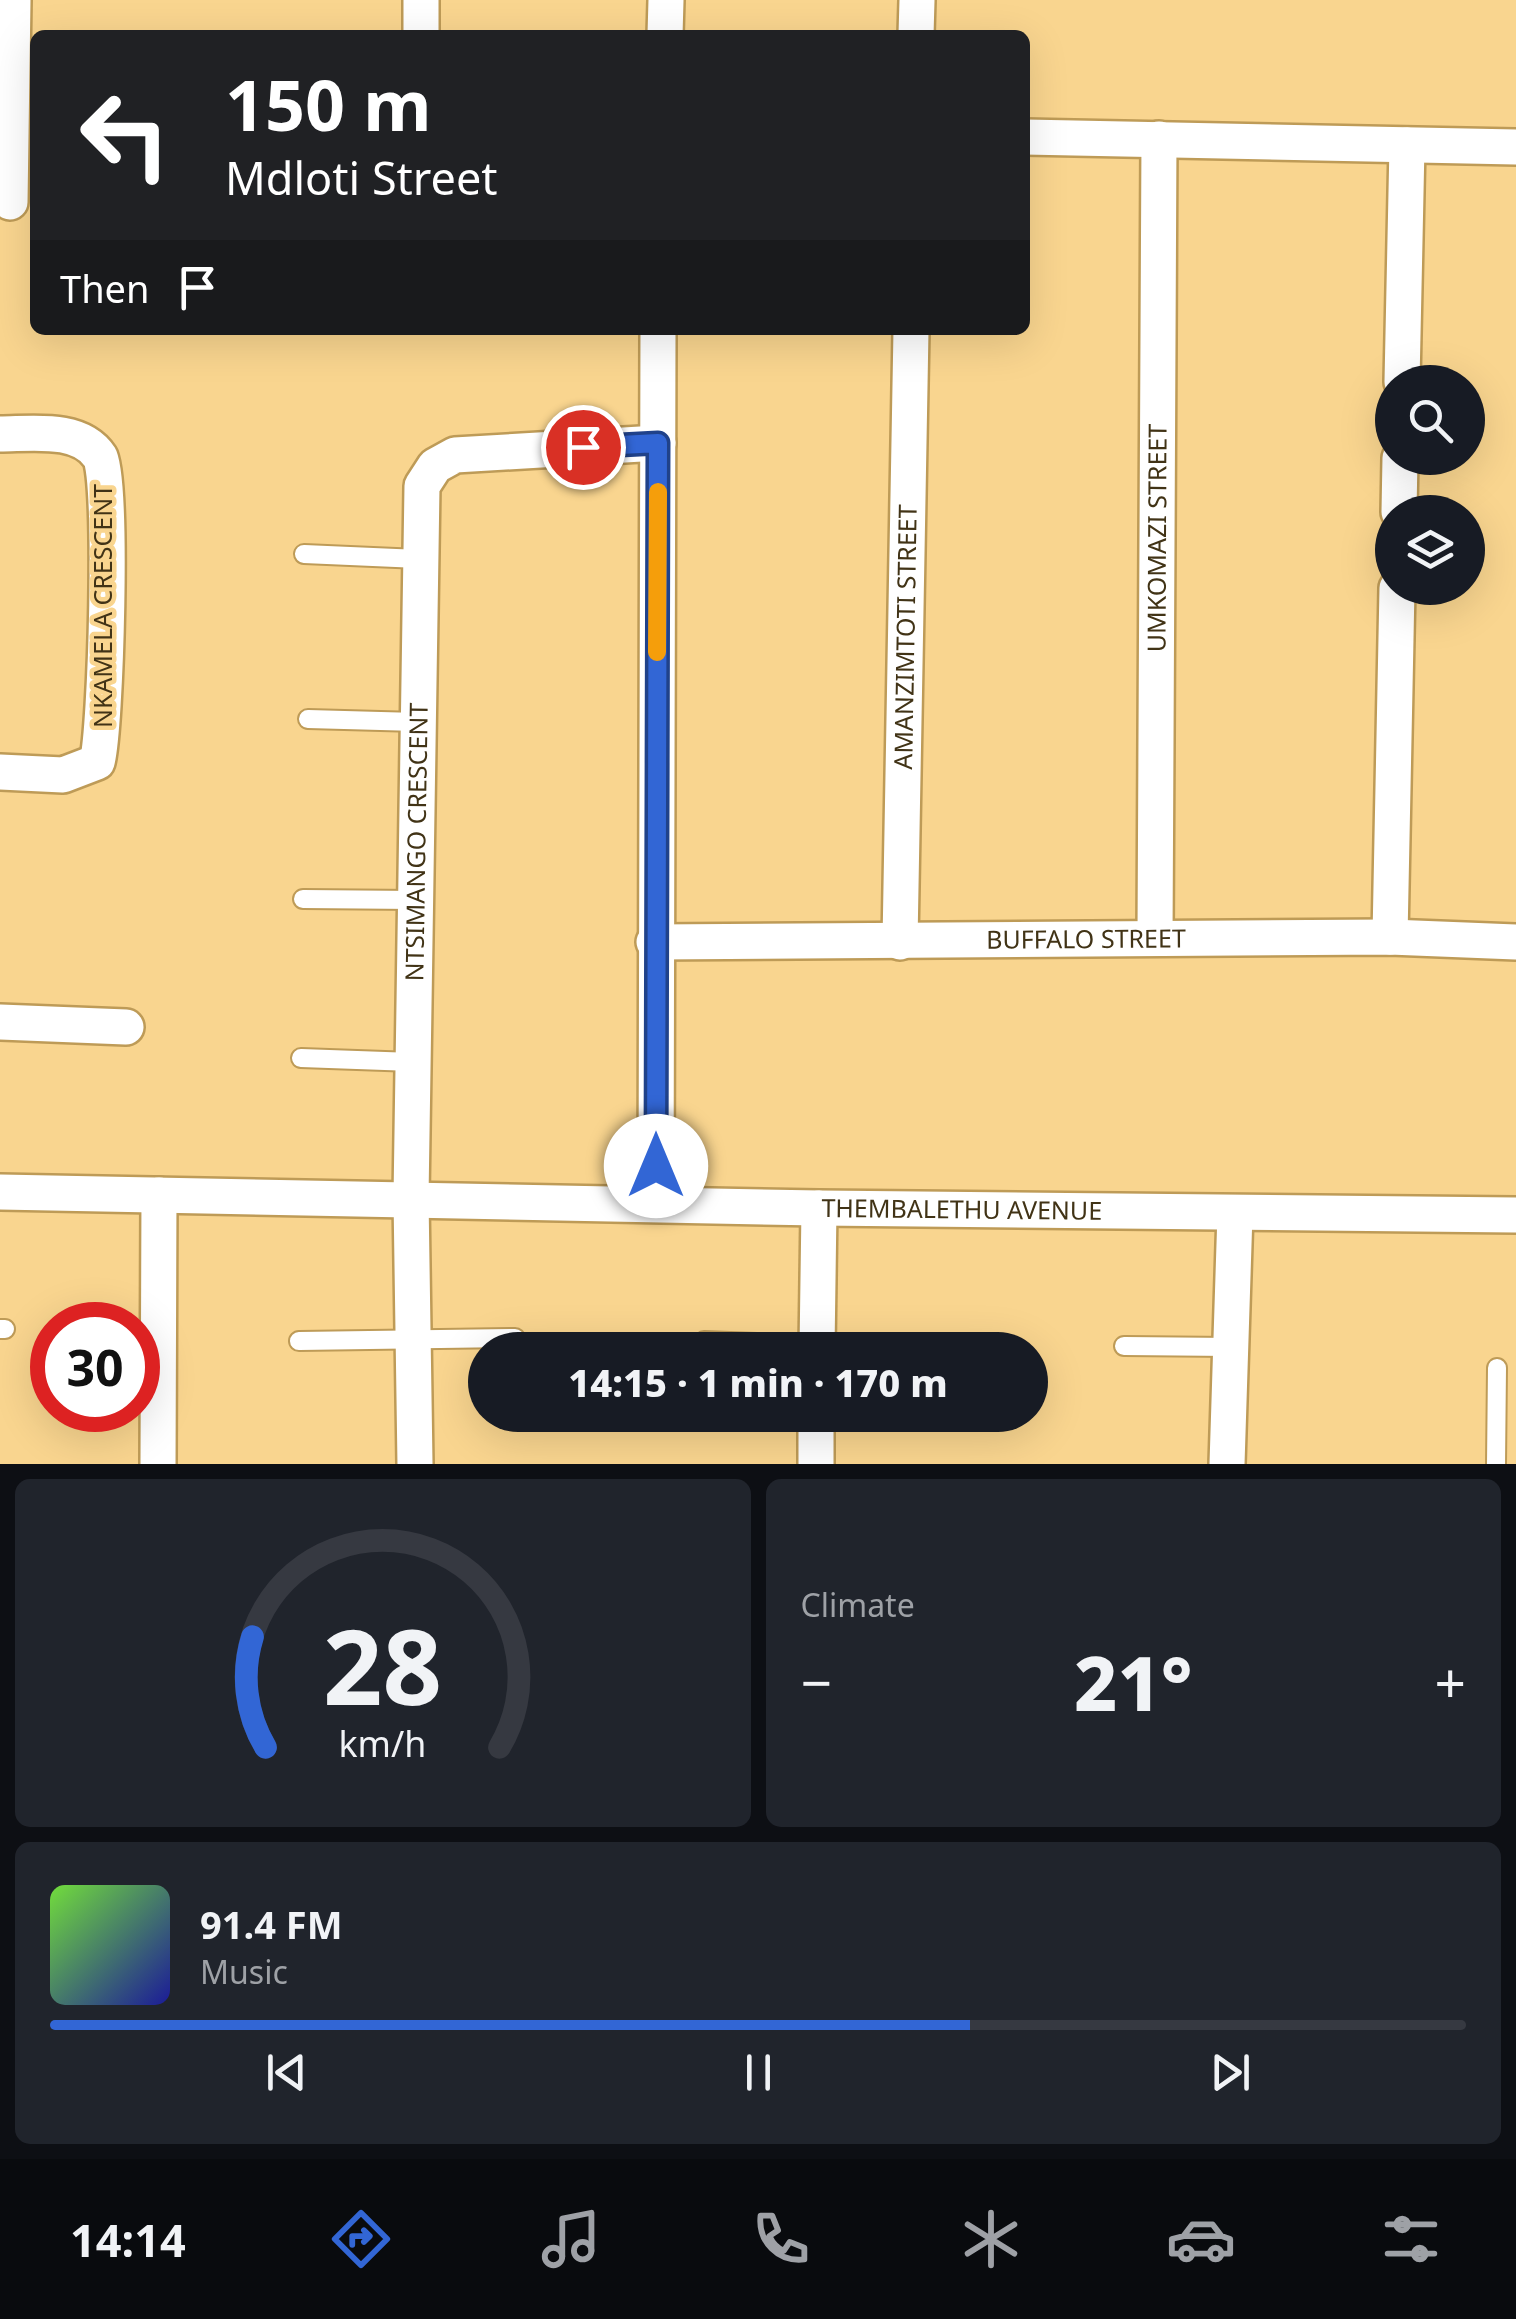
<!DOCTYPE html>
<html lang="en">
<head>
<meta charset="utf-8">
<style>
	:root { --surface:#171b24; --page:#20242c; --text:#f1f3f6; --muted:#9ea1a6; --line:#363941; --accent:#3266d5 }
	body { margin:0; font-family:"Noto Sans",sans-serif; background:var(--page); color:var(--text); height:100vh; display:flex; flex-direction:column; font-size:38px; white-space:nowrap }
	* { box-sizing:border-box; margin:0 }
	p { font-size:32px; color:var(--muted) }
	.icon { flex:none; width:55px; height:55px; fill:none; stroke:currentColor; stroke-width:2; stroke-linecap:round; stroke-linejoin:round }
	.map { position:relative; height:1464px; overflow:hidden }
	.sheet { display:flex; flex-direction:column; gap:15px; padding:15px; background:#0d0f14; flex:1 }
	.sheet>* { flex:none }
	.hud { position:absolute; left:30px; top:30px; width:1000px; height:305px; border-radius:15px; box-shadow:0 10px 40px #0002; background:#202124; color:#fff; overflow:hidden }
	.fabs { position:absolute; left:1375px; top:365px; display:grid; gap:20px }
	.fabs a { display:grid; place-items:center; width:110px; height:110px; border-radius:50%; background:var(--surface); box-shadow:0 10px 40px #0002; font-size:50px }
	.speed { position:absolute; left:30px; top:1302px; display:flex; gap:20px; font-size:50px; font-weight:700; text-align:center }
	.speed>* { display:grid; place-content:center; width:130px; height:130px; border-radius:50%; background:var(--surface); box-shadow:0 10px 40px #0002; line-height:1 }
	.speed .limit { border:15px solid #d22; background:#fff; color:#111 }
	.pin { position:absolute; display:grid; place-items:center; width:85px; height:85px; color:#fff; margin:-42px; border:5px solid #fff; border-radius:50%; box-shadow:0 2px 10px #0007 }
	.me { position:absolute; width:110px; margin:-55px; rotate:0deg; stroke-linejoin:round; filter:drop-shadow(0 0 8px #0008) }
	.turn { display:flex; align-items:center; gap:35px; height:210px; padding:0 30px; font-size:45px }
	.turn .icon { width:130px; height:130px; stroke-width:2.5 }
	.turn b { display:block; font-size:70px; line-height:85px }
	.then { display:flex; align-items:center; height:95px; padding:0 30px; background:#0003; gap:20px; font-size:38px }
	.big { font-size:75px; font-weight:800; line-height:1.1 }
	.sheet .widget { flex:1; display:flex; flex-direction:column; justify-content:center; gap:15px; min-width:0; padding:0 35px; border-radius:15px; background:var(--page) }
	.sheet .dial { align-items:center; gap:0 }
	.dial svg { height:260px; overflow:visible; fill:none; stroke:var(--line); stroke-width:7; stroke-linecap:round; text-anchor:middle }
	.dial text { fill:var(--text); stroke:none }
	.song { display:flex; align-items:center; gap:30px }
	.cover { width:120px; height:120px; border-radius:15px; background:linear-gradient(135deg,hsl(100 70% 55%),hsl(240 70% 35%)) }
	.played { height:10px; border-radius:5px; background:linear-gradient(90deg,var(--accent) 65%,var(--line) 65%) }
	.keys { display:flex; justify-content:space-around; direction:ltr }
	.heat { display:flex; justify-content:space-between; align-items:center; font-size:55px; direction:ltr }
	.sheet .tiles { flex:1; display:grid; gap:15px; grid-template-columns:1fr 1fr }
	.widget:last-child { grid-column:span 2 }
	.trip { position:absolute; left:468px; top:1332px; width:580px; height:100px; border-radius:50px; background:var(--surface); box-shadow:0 10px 40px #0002; font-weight:800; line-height:100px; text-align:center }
	.menu { display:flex; height:160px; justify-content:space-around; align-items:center; background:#090b0e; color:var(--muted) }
	.menu .icon { width:70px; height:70px }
	.menu .on { color:var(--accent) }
	.menu b { font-size:45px; color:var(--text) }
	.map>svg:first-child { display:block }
</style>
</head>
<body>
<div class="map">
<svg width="1516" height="1464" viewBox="0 0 1516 1464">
	<rect width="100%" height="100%" fill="#f9d58f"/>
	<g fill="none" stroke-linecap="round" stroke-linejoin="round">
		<g stroke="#be9b57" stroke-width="22">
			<path id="service" d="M304,554L419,559
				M308,719L417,722
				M303,899L415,900
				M301,1058L413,1062
				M0,1329H5
				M299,1341L515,1338
				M704,1341L923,1349
				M1124,1346L1231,1347
				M1496,1464L1497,1368"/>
		</g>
		<g stroke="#be9b57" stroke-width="40">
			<g id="minor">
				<path d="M421,35V0"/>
				<path d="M665,35L666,0"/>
				<path d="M916,35L917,0"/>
				<path d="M1025,137L1516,147"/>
				<path d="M10,202L13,0"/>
				<path d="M1402,382L1407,145"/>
				<path d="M0,434C31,434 80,426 100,457C113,477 106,732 97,762L63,775L0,772"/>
				<path d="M1399,512L1400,458"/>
				<path d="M1390,937L1397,588"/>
				<path id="s1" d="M1155,938L1159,139"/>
				<path id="s2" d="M654,942L1390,937L1516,942"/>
				<path id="s3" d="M900,942L911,330"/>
				<path d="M0,1022L126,1027"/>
				<path id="s4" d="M0,1192L819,1208L1516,1215"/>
				<path d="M656,1204L658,330"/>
				<path d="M817,1350L819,1208"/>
				<path d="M158,1464L159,1195"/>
				<path id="s5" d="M415,1464L411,1198L422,486L435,466L455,455L658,443"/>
				<path d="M816,1464V1415"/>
				<path d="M1227,1464L1235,1213"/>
			</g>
		</g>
		<use href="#service" stroke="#fff" stroke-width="18"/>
		<use href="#minor" stroke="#fff" stroke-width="35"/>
	</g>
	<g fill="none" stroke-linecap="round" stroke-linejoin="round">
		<g stroke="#20428a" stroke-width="25">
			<path id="route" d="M583,447L658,443L656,1166"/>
		</g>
		<use href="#route" stroke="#3266d5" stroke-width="18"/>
		<path stroke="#f59e0b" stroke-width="18" d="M657,652L658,492"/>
	</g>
	<g text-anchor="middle" stroke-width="9" stroke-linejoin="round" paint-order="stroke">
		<g font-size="25" fill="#413316" stroke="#f9d58f">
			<text dy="9" stroke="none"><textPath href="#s1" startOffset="400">UMKOMAZI STREET</textPath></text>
			<text transform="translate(103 606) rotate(-90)" y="9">NKAMELA CRESCENT</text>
			<text dy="9" stroke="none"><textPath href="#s3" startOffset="305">AMANZIMTOTI STREET</textPath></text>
			<text dy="9" stroke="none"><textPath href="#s5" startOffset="622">NTSIMANGO CRESCENT</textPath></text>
			<text dy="9" stroke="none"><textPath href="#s2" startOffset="432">BUFFALO STREET</textPath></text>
			<text dy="9" stroke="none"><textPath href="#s4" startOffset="962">THEMBALETHU AVENUE</textPath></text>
		</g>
	</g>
</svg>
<div class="fabs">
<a><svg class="icon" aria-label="search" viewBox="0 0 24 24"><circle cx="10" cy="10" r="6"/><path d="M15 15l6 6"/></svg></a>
<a><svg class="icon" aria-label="layers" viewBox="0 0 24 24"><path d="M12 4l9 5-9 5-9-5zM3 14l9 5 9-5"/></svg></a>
</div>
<div class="speed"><div class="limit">30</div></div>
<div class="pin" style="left:583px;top:447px;background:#d93025"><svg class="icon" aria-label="arrive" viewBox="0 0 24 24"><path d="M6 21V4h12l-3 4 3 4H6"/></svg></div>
<svg class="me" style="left:656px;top:1166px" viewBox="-20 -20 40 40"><circle r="19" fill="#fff"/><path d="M0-13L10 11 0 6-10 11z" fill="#3266d5"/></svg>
<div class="trip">14:15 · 1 min · 170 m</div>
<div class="hud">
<div class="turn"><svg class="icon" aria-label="left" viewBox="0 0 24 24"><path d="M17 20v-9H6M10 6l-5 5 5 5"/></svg><div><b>150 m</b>Mdloti Street</div></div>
<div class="then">Then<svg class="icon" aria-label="arrive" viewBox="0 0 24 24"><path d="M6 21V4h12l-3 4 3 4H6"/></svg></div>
</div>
</div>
<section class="sheet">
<div class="tiles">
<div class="widget dial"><svg viewBox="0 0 100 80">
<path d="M14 69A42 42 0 1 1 86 69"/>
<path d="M14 69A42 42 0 0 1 10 35" stroke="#3266d5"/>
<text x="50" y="56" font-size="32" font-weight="700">28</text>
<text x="50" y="72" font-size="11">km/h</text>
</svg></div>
<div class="widget"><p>Climate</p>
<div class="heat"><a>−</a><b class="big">21°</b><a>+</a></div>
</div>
<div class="widget">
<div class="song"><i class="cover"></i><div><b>91.4 FM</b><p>Music</p></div></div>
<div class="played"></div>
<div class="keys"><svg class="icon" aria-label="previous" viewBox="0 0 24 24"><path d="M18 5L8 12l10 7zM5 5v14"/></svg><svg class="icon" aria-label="pause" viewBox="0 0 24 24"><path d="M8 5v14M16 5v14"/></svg><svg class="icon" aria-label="next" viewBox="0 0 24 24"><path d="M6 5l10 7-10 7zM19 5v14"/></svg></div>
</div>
</div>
</section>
<nav class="menu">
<b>14:14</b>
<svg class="icon on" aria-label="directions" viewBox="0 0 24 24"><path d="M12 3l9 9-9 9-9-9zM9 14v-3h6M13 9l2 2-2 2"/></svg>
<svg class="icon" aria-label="music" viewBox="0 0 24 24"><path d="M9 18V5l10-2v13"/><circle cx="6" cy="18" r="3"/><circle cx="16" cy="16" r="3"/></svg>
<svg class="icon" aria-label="phone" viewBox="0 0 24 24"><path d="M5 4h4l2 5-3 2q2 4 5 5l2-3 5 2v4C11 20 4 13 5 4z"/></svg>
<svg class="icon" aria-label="climate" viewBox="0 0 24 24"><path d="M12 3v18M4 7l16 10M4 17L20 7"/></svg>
<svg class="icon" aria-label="car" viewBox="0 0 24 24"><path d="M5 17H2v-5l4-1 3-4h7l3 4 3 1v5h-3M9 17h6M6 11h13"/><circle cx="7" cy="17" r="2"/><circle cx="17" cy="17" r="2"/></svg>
<svg class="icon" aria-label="filters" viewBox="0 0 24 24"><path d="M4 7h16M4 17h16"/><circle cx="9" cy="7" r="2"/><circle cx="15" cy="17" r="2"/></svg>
</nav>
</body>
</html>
